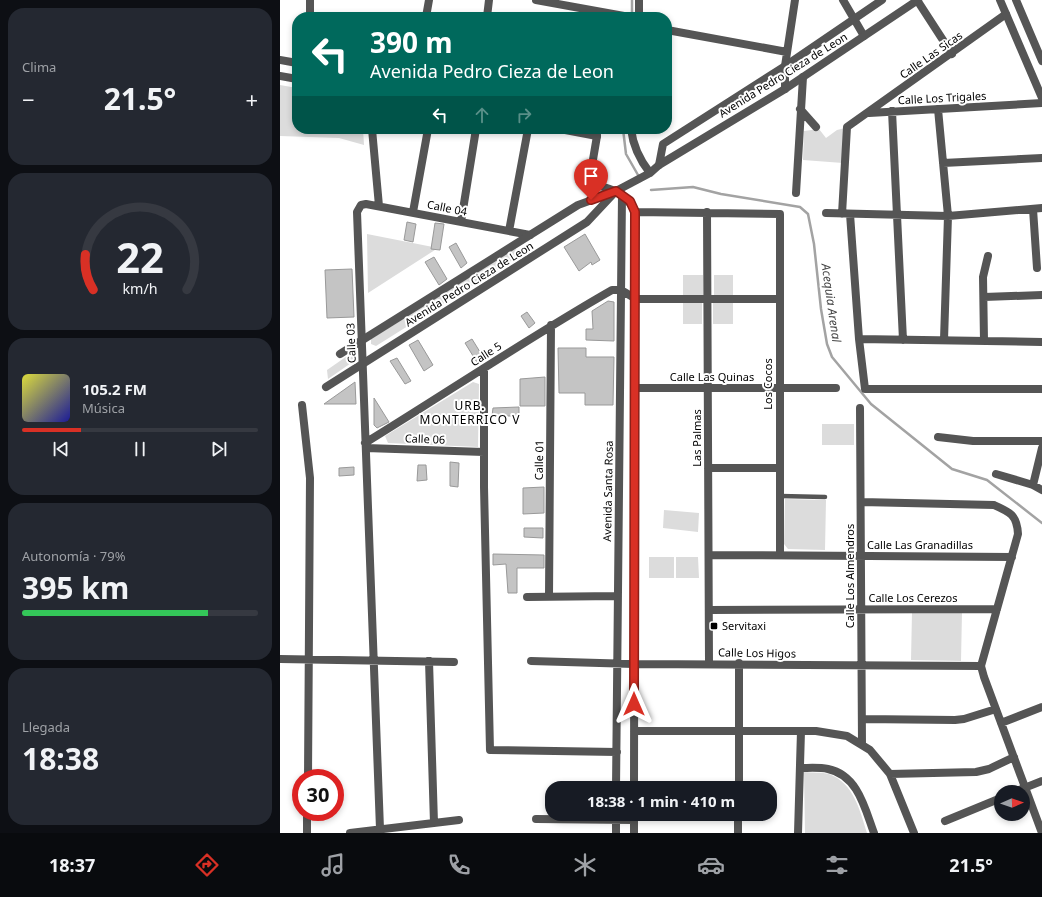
<!DOCTYPE html>
<html lang="es">
<head>
<meta charset="utf-8">
<style>
	:root { --surface:#171b24; --page:#242831; --text:#f1f3f6; --muted:#9ea1a6; --line:#363941; --accent:#d93025 }
	body { margin:0; font-family:"Noto Sans",sans-serif; background:var(--page); color:var(--text); height:100vh; display:flex; flex-direction:column; font-size:15px; white-space:nowrap }
	* { box-sizing:border-box; margin:0 }
	p { font-size:13px; color:var(--muted) }
	.icon { flex:none; width:22px; height:22px; fill:none; stroke:currentColor; stroke-width:2; stroke-linecap:round; stroke-linejoin:round }
	.map { position:relative; flex:1; overflow:hidden }
	.details { display:flex; flex-direction:column; gap:8px; padding:8px; background:#0d0f14; width:280px }
	.details>* { flex:none }
	.guide { position:absolute; left:12px; top:12px; width:380px; height:122px; border-radius:16px; box-shadow:0 2px 6px #0003; background:#00695c; color:#fff; overflow:hidden }
	.needle { width:26px; rotate:88deg }
	.tools { position:absolute; left:714px; top:785px; display:grid; gap:8px }
	.tools a { display:grid; place-items:center; width:36px; height:36px; border-radius:50%; background:var(--surface); box-shadow:0 2px 6px #0003; font-size:20px }
	.speed { position:absolute; left:12px; top:769px; display:flex; gap:8px; font-size:20px; font-weight:700; text-align:center }
	.speed>* { display:grid; place-content:center; width:52px; height:52px; border-radius:50%; background:var(--surface); box-shadow:0 2px 6px #0003; line-height:1 }
	.speed .limit { border:6px solid #d22; background:#fff; color:#111 }
	.pin { position:absolute; display:grid; place-items:center; width:34px; height:34px; color:#fff; margin:-41px -17px; border-radius:50% 50% 50% 0; rotate:-45deg; box-shadow:0 0 4px #0007 }
	.pin .icon { rotate:45deg }
	.me { position:absolute; width:44px; margin:-22px; rotate:0deg; stroke-linejoin:round; filter:drop-shadow(0 0 3px #0008) }
	.turn { display:flex; align-items:center; gap:14px; height:84px; padding:0 12px; font-size:18px }
	.turn .icon { width:52px; height:52px; stroke-width:2.5 }
	.turn b { display:block; font-size:28px; line-height:34px }
	.lanes { display:flex; align-items:center; height:38px; padding:0 12px; background:#0003; justify-content:center; gap:20px; direction:ltr }
	.lanes .off { opacity:.35 }
	.big { font-size:30px; font-weight:700; line-height:1.1 }
	.details .card { flex:1; display:flex; flex-direction:column; justify-content:center; gap:6px; min-width:0; padding:0 14px; border-radius:16px; background:var(--page) }
	.details .dial { align-items:center; gap:0 }
	.dial svg { height:104px; overflow:visible; fill:none; stroke:var(--line); stroke-width:7; stroke-linecap:round; text-anchor:middle }
	.dial text { fill:var(--text); stroke:none }
	.song { display:flex; align-items:center; gap:12px }
	.cover { width:48px; height:48px; border-radius:6px; background:linear-gradient(135deg,hsl(60 70% 55%),hsl(240 70% 35%)) }
	.played { height:4px; border-radius:2px; background:linear-gradient(90deg,var(--accent) 25%,var(--line) 25%) }
	.keys { display:flex; justify-content:space-around; direction:ltr }
	.heat { display:flex; justify-content:space-between; align-items:center; font-size:22px; direction:ltr }
	.charge { height:6px; border-radius:3px; background:linear-gradient(90deg,#34c759 79%,var(--line) 0) }
	.trip { position:absolute; left:265px; top:781px; width:232px; height:40px; border-radius:16px; background:var(--surface); box-shadow:0 2px 6px #0003; font-weight:700; line-height:40px; text-align:center }
	.menu { display:flex; height:64px; justify-content:space-around; align-items:center; background:#090b0e; color:var(--muted) }
	.menu .icon { width:28px; height:28px }
	.menu .selected { color:var(--accent) }
	.menu b { font-size:18px; color:var(--text) }
	main { display:flex; flex:1; min-height:0 }
	.map>svg:first-child { display:block }
</style>
</head>
<body>
<main>
<section class="details">
<div class="card"><p>Clima</p>
<div class="heat"><a>−</a><b class="big">21.5°</b><a>+</a></div>
</div>
<div class="card dial"><svg viewBox="0 0 100 80">
<path d="M14 69A42 42 0 1 1 86 69"/>
<path d="M14 69A42 42 0 0 1 8 42" stroke="#d93025"/>
<text x="50" y="56" font-size="32" font-weight="700">22</text>
<text x="50" y="72" font-size="11">km/h</text>
</svg></div>
<div class="card">
<div class="song"><i class="cover"></i><div><b>105.2 FM</b><p>Música</p></div></div>
<div class="played"></div>
<div class="keys"><svg class="icon" aria-label="previous" viewBox="0 0 24 24"><path d="M18 5L8 12l10 7zM5 5v14"/></svg><svg class="icon" aria-label="pause" viewBox="0 0 24 24"><path d="M8 5v14M16 5v14"/></svg><svg class="icon" aria-label="next" viewBox="0 0 24 24"><path d="M6 5l10 7-10 7zM19 5v14"/></svg></div>
</div>
<div class="card"><p>Autonomía · 79%</p><b class="big">395 km</b><div class="charge"></div></div>
<div class="card"><p>Llegada</p><b class="big">18:38</b></div>
</section>
<div class="map">
<svg width="762" height="833" viewBox="0 0 762 833">
	<rect width="100%" height="100%" fill="#fff"/>
	<path fill="#dcdcdc" d="M0,85L17,88V129H83L84,145L59,138L0,136Z
		M565,128L563,163L523,160L524,131L539,129L546,138L557,130Z
		M87,234L158,248L88,293Z
		M236,249L239,253L238,257L96,346L91,344V339L233,250Z
		M403,275H423V296H403Z
		M434,275H453V296H434Z
		M403,302H422V324H403Z
		M433,302H453V324H433Z
		M70,354L74,355V361L48,379L47,370Z
		M193,382L199,384L198,447L108,443L105,436Z
		M542,424H574V445H542Z
		M505,499L546,500L545,550L508,549L504,544Z
		M384,510L419,513L418,532L383,528Z
		M369,557H394V578H369Z
		M396,557H418L419,578H396Z
		M632,612H682L681,661L631,660Z
		M524,772C532,773 542,772 549,774C574,783 580,811 587,833H525Z"/>
	<g fill="none" stroke-linecap="round" stroke-linejoin="round">
		<path stroke="#a3a3a3" stroke-width="2.5" d="M352,17V0
			M343,129L346,154L358,175
			M371,190L413,187L441,194L520,207L528,214L534,244L541,309L547,344L552,357L591,404L672,469L707,480L762,523"/>
	</g>
	<path fill="#c4c4c4" stroke="#999" d="M127,222L136,224L133,242L124,240Z
		M155,223L164,224L160,250L151,249Z
		M305,234L320,260L312,265L311,262L299,271L284,247Z
		M176,243L187,263L181,268L169,247Z
		M154,257L167,279L159,285L145,262Z
		M72,269L74,317L47,318L45,270Z
		M328,301L334,302V341L306,340V329H313L312,311Z
		M247,312L255,323L249,328L241,316Z
		M192,339L205,360L198,364L185,343Z
		M138,340L153,365L144,371L129,345Z
		M278,348H306V357H334L333,405H305V393H279Z
		M117,358L131,381L125,384L110,361Z
		M265,377V406H240V379Z
		M75,382L76,404H44Z
		M94,398L109,422L97,428L94,425Z
		M239,407V416H212L213,408Z
		M170,462L179,463L178,487L170,486Z
		M138,465H146L147,480L137,481Z
		M74,467V475L59,476V468Z
		M264,487V513L243,514V488Z
		M244,528H263V538L244,537Z
		M213,554L264,555V568H237V593H228L226,564L213,565Z"/>
	<g fill="none" stroke-linecap="round" stroke-linejoin="round">
		<path stroke="#555" stroke-width="4.5" d="M500,496L545,497"/>
		<path stroke="#555" stroke-width="8" d="M256,0L344,16
			M563,0L584,36
			M637,0L672,54
			M30,17V0
			M146,17L149,0
			M207,17L209,0
			M359,17V0
			M387,30L507,52
			M505,89V66L515,0
			M520,109L536,127
			M658,109L668,216L664,340
			M612,111L623,340
			M589,113L762,103
			M92,129L99,206
			M351,129C353,146 359,159 370,173
			M317,136L309,183C330,189 345,190 355,212L354,788
			M663,163L762,158
			M336,191L370,173L379,165
			M516,193L523,77
			M753,209L757,268
			M133,212L148,129
			M355,212L500,214V555
			M427,212L429,663
			M546,213L668,216L762,208
			M562,214L567,127L726,14
			M570,214L579,339L585,389H762
			M181,222L196,129
			M229,231L248,129
			M704,297L762,295
			M579,339L762,342
			M704,341L703,277L708,256
			M204,369V487L210,750L337,752
			M355,388H556
			M22,405L30,478L28,778
			M580,408L582,744
			M658,437L693,441H762
			M85,443C168,392 248,338 332,290H341L356,299H499
			M86,448L204,452
			M428,468H499
			M716,474L753,485L762,490
			M753,485L762,448
			M581,502L714,505C730,512 737,515 738,534L701,666L704,677L762,833
			M429,555L732,557
			M269,596L271,325
			M247,597L338,596
			M429,610L717,609
			M0,659L174,662
			M149,661L154,823
			M251,661L354,664L701,666
			M582,719L675,720L684,719L716,709
			M721,723L762,707
			M354,731H536L567,736L590,750L610,774L634,833
			M520,768C529,768 539,767 548,769C578,775 585,809 594,833
			M610,774L696,772L709,769L734,757
			M336,788L342,195
			M459,788V663
			M734,792L762,781
			M256,819L354,820
			M665,821L721,798
			M100,829L77,212L81,205L86,204L250,235
			M27,833V812
			M70,833L179,820
			M336,833V814
			M354,833V814
			M458,833V814
			M518,833L521,731"/>
		<path stroke="#555" stroke-width="8" d="M720,0L762,98
			M736,0L762,61
			M0,60L17,63
			M0,76L17,79
			M280,129L317,136L315,129
			M379,165L505,89L638,0
			M379,165L383,144L505,66L602,0
			M60,354L298,205L334,192
			M46,387L307,222L336,191"/>
	</g>
	<g fill="none" stroke-linecap="round" stroke-linejoin="round">
		<g stroke="#8d1f18" stroke-width="10">
			<path id="route" d="M311,200L336,191L350,201L355,212L354,704"/>
		</g>
		<use href="#route" stroke="#d93025" stroke-width="7"/>
	</g>
	<rect fill="#000" stroke="#fff" stroke-width="1.5" x="430" y="622" width="8" height="8" rx="2"/>
	<g text-anchor="middle" stroke-width="4" stroke-linejoin="round" paint-order="stroke">
		<g font-size="11" fill="#000" stroke="#fff">
			<text transform="translate(651 55) rotate(-35)" y="4">Calle Las Sicas</text>
			<text transform="translate(503 75) rotate(-32)" y="4">Avenida Pedro Cieza de Leon</text>
			<text transform="translate(662 98) rotate(-3)" y="4">Calle Los Trigales</text>
			<text transform="translate(167 208) rotate(11)" y="4">Calle 04</text>
			<text transform="translate(189 284) rotate(-32)" y="4">Avenida Pedro Cieza de Leon</text>
			<text transform="translate(71 343) rotate(-92)" y="4">Calle 03</text>
			<text transform="translate(206 354) rotate(-33)" y="4">Calle 5</text>
			<text x="432" y="381">Calle Las Quinas</text>
			<text transform="translate(488 384) rotate(-90)" y="4">Los Cocos</text>
			<text transform="translate(417 438) rotate(-90)" y="4">Las Palmas</text>
			<text transform="translate(145 439) rotate(2)" y="4">Calle 06</text>
			<text transform="translate(259 460) rotate(-89)" y="4">Calle 01</text>
			<text transform="translate(328 491) rotate(-89)" y="4">Avenida Santa Rosa</text>
			<text x="640" y="549">Calle Las Granadillas</text>
			<text transform="translate(570 576) rotate(-90)" y="4">Calle Los Almendros</text>
			<text x="633" y="602">Calle Los Cerezos</text>
			<text transform="translate(477 653) rotate(1)" y="4">Calle Los Higos</text>
		</g>
		<g font-size="11" fill="#000" stroke="#fff" text-anchor="start">
			<text x="442" y="630">Servitaxi</text>
		</g>
		<g font-size="12" font-style="italic" fill="#444" stroke="#fff">
			<text transform="translate(551 303) rotate(82)" y="4">Acequia Arenal</text>
		</g>
		<g font-size="12" letter-spacing="1" fill="#000" stroke="#fff">
			<text x="190" y="410">URB.<tspan x="190" dy="14">MONTERRICO V</tspan></text>
		</g>
	</g>
</svg>
<div class="tools">
<a><svg class="needle" viewBox="-14 -14 28 28"><path d="M0-13l5 13h-10z" fill="#e53935"/><path d="M0 13l5-13h-10z" fill="#9ea1a6"/></svg></a>
</div>
<div class="speed"><div class="limit">30</div></div>
<div class="pin" style="left:311px;top:200px;background:#d93025"><svg class="icon" aria-label="arrive" viewBox="0 0 24 24"><path d="M6 21V4h12l-3 4 3 4H6"/></svg></div>
<svg class="me" style="left:354px;top:704px" viewBox="-20 -20 40 40"><path d="M0-17L14 15 0 8-14 15z" fill="#d93025" stroke="#fff" stroke-width="4"/></svg>
<div class="trip">18:38 · 1 min · 410 m</div>
<div class="guide">
<div class="turn"><svg class="icon" aria-label="left" viewBox="0 0 24 24"><path d="M17 20v-9H6M10 6l-5 5 5 5"/></svg><div><b>390 m</b>Avenida Pedro Cieza de Leon</div></div>
<div class="lanes"><svg class="icon" aria-label="left" viewBox="0 0 24 24"><path d="M17 20v-9H6M10 6l-5 5 5 5"/></svg><svg class="icon off" aria-label="ahead" viewBox="0 0 24 24"><path d="M12 20V5M6 11l6-6 6 6"/></svg><svg class="icon off" aria-label="right" viewBox="0 0 24 24"><path d="M7 20v-9h11M14 6l5 5-5 5"/></svg></div>
</div>
</div>
</main>
<nav class="menu">
<b>18:37</b>
<svg class="icon selected" aria-label="directions" viewBox="0 0 24 24"><path d="M12 3l9 9-9 9-9-9zM9 14v-3h6M13 9l2 2-2 2"/></svg>
<svg class="icon" aria-label="music" viewBox="0 0 24 24"><path d="M9 18V5l10-2v13"/><circle cx="6" cy="18" r="3"/><circle cx="16" cy="16" r="3"/></svg>
<svg class="icon" aria-label="phone" viewBox="0 0 24 24"><path d="M5 4h4l2 5-3 2q2 4 5 5l2-3 5 2v4C11 20 4 13 5 4z"/></svg>
<svg class="icon" aria-label="climate" viewBox="0 0 24 24"><path d="M12 3v18M4 7l16 10M4 17L20 7"/></svg>
<svg class="icon" aria-label="car" viewBox="0 0 24 24"><path d="M5 17H2v-5l4-1 3-4h7l3 4 3 1v5h-3M9 17h6M6 11h13"/><circle cx="7" cy="17" r="2"/><circle cx="17" cy="17" r="2"/></svg>
<svg class="icon" aria-label="filters" viewBox="0 0 24 24"><path d="M4 7h16M4 17h16"/><circle cx="9" cy="7" r="2"/><circle cx="15" cy="17" r="2"/></svg>
<b>21.5°</b>
</nav>
</body>
</html>
